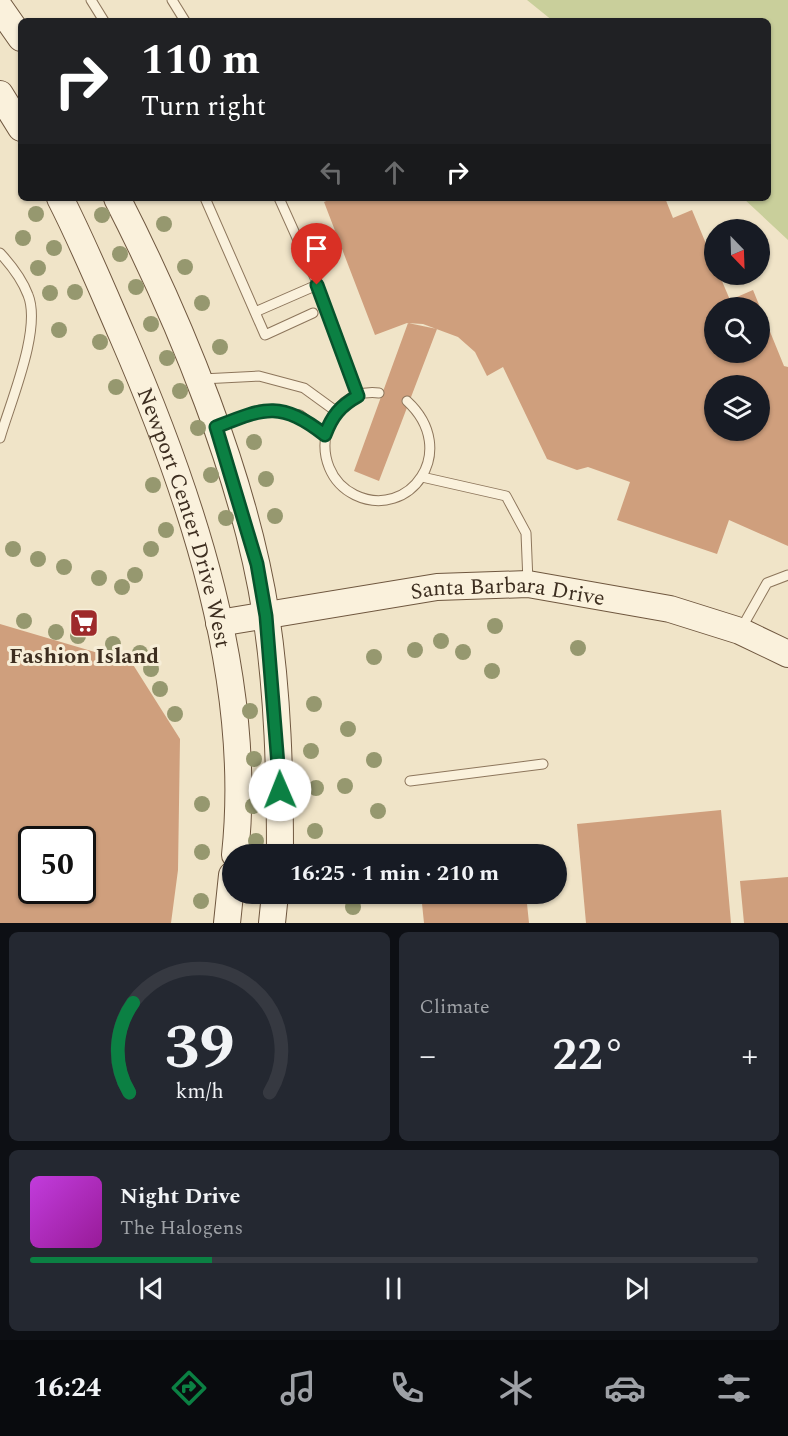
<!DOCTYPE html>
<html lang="en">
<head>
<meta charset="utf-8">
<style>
	:root { --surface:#171b24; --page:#242831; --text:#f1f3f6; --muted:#9ea1a6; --line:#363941; --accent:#0b8043 }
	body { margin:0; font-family:Spectral,serif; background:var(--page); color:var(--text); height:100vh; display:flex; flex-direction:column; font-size:22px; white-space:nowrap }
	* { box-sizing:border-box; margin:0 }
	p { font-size:20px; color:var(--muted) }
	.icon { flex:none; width:33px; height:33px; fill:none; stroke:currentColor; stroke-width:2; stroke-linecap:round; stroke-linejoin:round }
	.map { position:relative; height:923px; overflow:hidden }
	.panel { display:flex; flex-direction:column; gap:9px; padding:9px; background:#0d0f14; flex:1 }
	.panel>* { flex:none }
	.guide { position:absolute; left:18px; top:18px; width:753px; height:183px; border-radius:9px; box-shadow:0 2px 4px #0004; background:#202124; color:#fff; overflow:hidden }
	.needle { width:39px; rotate:157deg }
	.fabs { position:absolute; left:704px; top:219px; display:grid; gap:12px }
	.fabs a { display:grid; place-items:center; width:66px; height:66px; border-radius:50%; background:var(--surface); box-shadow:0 2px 4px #0004; font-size:30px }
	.speed { position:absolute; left:18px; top:826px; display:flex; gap:12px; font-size:30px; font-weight:700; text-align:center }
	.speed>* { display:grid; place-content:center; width:78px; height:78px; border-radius:50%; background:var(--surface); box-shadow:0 2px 4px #0004; line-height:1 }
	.speed .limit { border:3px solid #111; border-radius:9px; background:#fff; color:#111 }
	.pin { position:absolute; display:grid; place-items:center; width:51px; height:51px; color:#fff; margin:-62px -26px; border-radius:50% 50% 50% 0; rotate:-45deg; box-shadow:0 0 6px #0007 }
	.pin .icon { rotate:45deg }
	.me { position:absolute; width:66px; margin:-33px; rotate:359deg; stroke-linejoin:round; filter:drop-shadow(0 0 4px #0008) }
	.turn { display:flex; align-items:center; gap:21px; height:126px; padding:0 24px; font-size:27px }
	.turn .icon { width:78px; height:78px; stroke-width:2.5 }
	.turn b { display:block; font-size:42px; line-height:51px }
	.lanes { display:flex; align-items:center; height:57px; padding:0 24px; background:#0003; justify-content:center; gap:30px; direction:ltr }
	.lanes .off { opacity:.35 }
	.big { font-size:45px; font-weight:700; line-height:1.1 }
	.panel .widget { flex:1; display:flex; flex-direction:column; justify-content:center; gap:9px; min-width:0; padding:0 21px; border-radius:9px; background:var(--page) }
	.panel .dial { align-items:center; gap:0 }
	.dial svg { height:156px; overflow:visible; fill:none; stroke:var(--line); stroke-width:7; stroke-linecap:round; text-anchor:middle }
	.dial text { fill:var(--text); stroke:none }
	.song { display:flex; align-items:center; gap:18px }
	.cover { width:72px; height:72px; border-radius:9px; background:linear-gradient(135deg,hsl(290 70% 55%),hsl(300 70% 35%)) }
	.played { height:6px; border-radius:3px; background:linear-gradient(90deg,var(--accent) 25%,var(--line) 25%) }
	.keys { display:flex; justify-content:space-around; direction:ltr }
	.heat { display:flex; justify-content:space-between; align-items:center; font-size:33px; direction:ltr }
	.panel .tiles { flex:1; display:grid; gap:9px; grid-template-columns:1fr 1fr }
	.widget:last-child { grid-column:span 2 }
	.trip { position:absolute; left:222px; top:844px; width:345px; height:60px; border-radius:30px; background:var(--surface); box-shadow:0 2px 4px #0004; font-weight:700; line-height:60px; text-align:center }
	.tab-bar { display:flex; height:96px; justify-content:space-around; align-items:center; background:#090b0e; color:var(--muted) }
	.tab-bar .icon { width:42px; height:42px }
	.tab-bar .on { color:var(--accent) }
	.tab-bar b { font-size:27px; color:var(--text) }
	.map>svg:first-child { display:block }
</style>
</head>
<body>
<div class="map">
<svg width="788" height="923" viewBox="0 0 788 923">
	<rect width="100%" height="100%" fill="#f0e4c8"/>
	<path fill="#c9cf9b" d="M527,0H788V240L743,198H768V21H553Z"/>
	<path fill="#cf9f7d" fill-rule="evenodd" d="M333,198H665L673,218L692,210L714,263V274H719L730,300L753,290L784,366L788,367V546L729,520L717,554L617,520L630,482L588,467L577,470L547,459L503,367L487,376L475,352L458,337L423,324L407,323L375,335L324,202ZM714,308H759V352H714ZM714,386H759V430H714Z
		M408,323L437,329L379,481L354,471Z
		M0,624L132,663L180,739L178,870L171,923H0ZM32,840H82V891H32Z
		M721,810L731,923H586L577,824Z
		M522,849L523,855H472V853Z
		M788,877V923H744L740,881Z
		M421,894H526L529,923H424Z"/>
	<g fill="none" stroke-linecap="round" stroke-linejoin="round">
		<g stroke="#8d765c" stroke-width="11">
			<path id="lane" d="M91,0L104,21
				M172,0L185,21
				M205,198L265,335L313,313
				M279,198L315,278L358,396
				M0,253C12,266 22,279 28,295C42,329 10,403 0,438
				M255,312L317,285
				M202,379L259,376L304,388L337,412
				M379,393C322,386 304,470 355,495C409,521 461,451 407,401
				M218,426L260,410L300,415L325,435
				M422,477L506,496L526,533L528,582
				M741,629L767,583L788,575
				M410,781L543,764"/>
		</g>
		<g stroke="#6f573f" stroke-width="28">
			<g id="secondary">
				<path d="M0,8L21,38"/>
				<path d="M0,94L21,128"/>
				<path id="s1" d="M60,198C83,243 102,289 122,335C191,494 254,679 235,855"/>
				<path d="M117,198C180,321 245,478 266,615C278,694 280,775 280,855"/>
				<path id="s2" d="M219,623L437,587L528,584L670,609L740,631L788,654"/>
				<path d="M227,923L232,875"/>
				<path d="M272,923L275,894"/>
			</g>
		</g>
		<use href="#lane" stroke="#faf1dc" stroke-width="9"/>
		<use href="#secondary" stroke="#faf1dc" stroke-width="26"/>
	</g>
	<g fill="#96986f">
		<circle cx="36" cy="214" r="8"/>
		<circle cx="102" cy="215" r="8"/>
		<circle cx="164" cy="224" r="8"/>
		<circle cx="23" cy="238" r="8"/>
		<circle cx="54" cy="248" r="8"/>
		<circle cx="120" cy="254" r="8"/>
		<circle cx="185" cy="267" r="8"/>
		<circle cx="38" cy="268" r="8"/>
		<circle cx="136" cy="287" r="8"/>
		<circle cx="75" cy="292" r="8"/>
		<circle cx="50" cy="293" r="8"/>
		<circle cx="202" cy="303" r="8"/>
		<circle cx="151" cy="324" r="8"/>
		<circle cx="59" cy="330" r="8"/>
		<circle cx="100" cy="342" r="8"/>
		<circle cx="220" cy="347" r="8"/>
		<circle cx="167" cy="358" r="8"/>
		<circle cx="116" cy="387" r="8"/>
		<circle cx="180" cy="391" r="8"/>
		<circle cx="198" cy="428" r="8"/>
		<circle cx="254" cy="442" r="8"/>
		<circle cx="211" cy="475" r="8"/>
		<circle cx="266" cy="479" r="8"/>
		<circle cx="153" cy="485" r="8"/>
		<circle cx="275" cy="516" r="8"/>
		<circle cx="226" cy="518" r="8"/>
		<circle cx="166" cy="530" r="8"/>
		<circle cx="13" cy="549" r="8"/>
		<circle cx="151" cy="549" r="8"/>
		<circle cx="38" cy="559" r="8"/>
		<circle cx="64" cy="567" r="8"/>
		<circle cx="135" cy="575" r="8"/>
		<circle cx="99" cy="578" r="8"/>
		<circle cx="122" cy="587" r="8"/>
		<circle cx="24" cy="621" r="8"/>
		<circle cx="495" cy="626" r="8"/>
		<circle cx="56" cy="632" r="8"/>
		<circle cx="78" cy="636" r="8"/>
		<circle cx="441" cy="641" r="8"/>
		<circle cx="113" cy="644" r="8"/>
		<circle cx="578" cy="648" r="8"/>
		<circle cx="415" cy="650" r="8"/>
		<circle cx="463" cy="652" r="8"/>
		<circle cx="140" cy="653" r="8"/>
		<circle cx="374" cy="657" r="8"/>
		<circle cx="151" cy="669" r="8"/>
		<circle cx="492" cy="671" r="8"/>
		<circle cx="160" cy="689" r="8"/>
		<circle cx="314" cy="704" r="8"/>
		<circle cx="250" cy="711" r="8"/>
		<circle cx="175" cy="714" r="8"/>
		<circle cx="348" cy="729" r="8"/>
		<circle cx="311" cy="751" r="8"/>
		<circle cx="254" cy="759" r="8"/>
		<circle cx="374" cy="760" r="8"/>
		<circle cx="345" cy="786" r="8"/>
		<circle cx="316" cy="788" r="8"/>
		<circle cx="202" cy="804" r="8"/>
		<circle cx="253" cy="806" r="8"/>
		<circle cx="378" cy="811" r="8"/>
		<circle cx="315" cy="831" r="8"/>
		<circle cx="256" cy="841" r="8"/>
		<circle cx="202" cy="852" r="8"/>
		<circle cx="201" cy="901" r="8"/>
		<circle cx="353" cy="907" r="8"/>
	</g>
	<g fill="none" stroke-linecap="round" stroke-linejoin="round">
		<g stroke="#07532c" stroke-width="15">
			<path id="route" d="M280,790L266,616L257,564L216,427C264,408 280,400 325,435C332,416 340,406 358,396L317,285"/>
		</g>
		<use href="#route" stroke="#0b8043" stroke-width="10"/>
	</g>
	<defs>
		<g id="supermarket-square" transform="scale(1.5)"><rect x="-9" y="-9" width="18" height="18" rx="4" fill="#9e2a2b" stroke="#f7eed8"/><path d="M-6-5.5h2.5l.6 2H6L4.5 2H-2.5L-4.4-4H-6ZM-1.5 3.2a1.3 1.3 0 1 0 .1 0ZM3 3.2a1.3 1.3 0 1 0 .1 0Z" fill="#fff"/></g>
	</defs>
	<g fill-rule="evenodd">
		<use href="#supermarket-square" x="84" y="623"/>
	</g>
	<g text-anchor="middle" stroke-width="6" stroke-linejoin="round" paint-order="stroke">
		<g font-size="22" fill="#3d2e20" stroke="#f7eed8">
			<text dy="8" stroke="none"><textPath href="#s1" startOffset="344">Newport Center Drive West</textPath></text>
			<text dy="8" stroke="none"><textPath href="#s2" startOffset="292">Santa Barbara Drive</textPath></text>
		</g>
		<g font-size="22" font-weight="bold" fill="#3d2e20" stroke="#f7eed8">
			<text x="84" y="663">Fashion Island</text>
		</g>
	</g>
</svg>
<div class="fabs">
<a><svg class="needle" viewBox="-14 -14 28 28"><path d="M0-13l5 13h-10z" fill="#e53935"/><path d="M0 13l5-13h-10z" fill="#9ea1a6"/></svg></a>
<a><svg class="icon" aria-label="search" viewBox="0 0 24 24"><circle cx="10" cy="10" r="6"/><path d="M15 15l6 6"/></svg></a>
<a><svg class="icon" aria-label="layers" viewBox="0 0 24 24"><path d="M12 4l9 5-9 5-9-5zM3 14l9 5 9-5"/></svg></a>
</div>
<div class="speed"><div class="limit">50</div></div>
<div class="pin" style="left:317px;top:285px;background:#d93025"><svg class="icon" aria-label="arrive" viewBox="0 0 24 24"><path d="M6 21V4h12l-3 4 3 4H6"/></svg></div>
<svg class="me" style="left:280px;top:790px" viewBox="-20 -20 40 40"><circle r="19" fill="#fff"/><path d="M0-13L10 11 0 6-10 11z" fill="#0b8043"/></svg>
<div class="trip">16:25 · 1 min · 210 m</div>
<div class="guide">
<div class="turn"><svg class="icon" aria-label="right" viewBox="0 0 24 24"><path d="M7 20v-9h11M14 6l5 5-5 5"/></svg><div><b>110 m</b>Turn right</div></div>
<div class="lanes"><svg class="icon off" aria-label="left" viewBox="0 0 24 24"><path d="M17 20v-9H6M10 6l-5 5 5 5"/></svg><svg class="icon off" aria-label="ahead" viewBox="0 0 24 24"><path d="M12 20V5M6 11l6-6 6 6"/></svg><svg class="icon" aria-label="right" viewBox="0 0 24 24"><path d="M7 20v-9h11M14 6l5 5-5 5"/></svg></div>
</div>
</div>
<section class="panel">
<div class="tiles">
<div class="widget dial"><svg viewBox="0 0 100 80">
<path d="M14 69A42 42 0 1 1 86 69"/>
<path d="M14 69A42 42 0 0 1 16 23" stroke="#0b8043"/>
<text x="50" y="56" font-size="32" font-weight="700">39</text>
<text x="50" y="72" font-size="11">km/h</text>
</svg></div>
<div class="widget"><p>Climate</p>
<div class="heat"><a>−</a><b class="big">22°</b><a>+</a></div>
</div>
<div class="widget">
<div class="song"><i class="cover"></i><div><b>Night Drive</b><p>The Halogens</p></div></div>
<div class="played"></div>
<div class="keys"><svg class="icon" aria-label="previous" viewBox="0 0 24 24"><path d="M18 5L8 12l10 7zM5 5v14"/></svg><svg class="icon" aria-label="pause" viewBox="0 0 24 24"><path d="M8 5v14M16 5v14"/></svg><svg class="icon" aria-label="next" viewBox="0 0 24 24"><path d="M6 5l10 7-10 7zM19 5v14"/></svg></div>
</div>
</div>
</section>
<nav class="tab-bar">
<b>16:24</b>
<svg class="icon on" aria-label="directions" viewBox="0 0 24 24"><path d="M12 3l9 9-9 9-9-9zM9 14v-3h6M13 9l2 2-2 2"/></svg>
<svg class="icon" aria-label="music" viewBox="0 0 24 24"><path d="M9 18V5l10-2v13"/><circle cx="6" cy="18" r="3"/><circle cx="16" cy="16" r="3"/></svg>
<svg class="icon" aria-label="phone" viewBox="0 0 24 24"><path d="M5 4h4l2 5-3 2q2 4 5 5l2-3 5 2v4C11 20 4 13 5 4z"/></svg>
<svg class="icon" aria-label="climate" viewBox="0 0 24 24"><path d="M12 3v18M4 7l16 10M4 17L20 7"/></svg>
<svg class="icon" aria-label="car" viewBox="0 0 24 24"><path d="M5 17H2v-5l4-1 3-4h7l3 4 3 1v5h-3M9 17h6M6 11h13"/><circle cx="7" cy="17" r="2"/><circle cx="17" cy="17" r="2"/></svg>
<svg class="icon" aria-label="filters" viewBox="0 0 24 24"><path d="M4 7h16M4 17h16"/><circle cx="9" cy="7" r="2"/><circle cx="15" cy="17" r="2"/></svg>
</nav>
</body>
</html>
